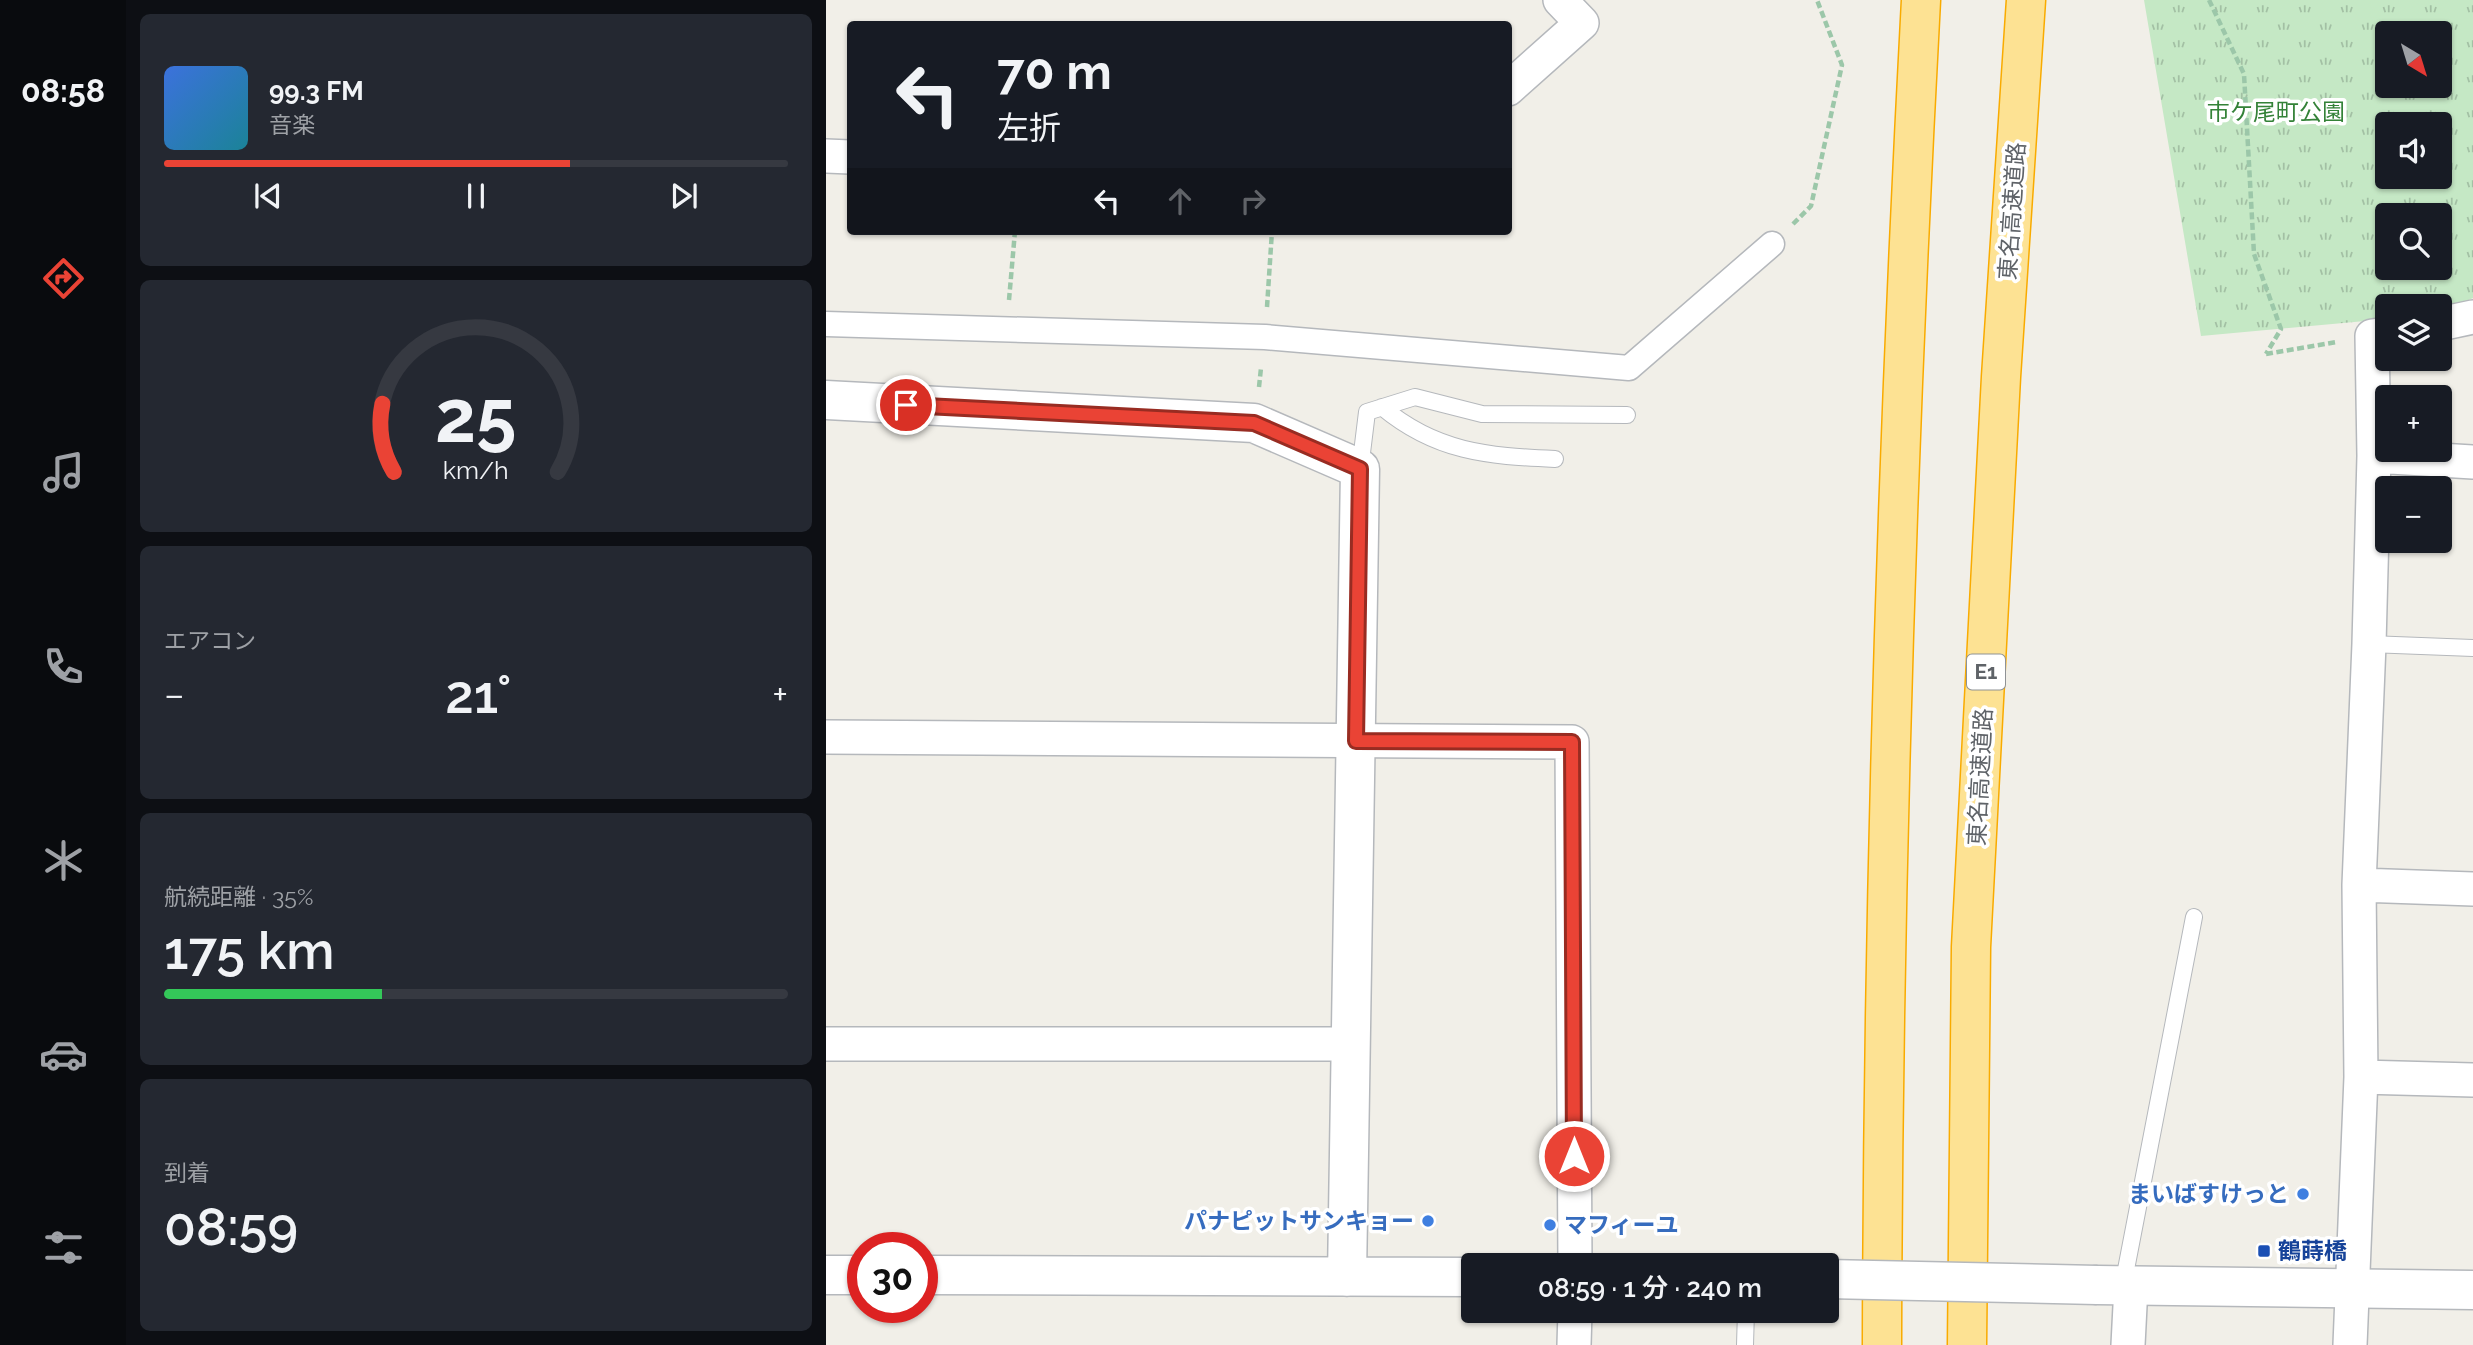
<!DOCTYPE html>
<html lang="ja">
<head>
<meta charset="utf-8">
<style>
	:root { --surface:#171b24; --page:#242831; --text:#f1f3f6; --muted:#9ea1a6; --line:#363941; --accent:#ea4335 }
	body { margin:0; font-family:Raleway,"Noto Sans JP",sans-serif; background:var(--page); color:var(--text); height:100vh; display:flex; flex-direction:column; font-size:26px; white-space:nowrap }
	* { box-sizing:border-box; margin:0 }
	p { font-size:23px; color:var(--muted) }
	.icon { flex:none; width:38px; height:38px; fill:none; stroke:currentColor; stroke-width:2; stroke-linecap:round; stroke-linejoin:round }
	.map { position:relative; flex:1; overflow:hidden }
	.sheet { display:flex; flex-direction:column; gap:14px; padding:14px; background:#0d0f14; width:700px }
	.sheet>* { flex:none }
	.top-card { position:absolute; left:21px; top:21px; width:665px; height:214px; border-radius:7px; box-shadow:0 2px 5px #0004; background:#171b24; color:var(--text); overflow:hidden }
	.needle { width:46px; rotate:142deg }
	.tools { position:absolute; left:1549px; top:21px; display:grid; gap:14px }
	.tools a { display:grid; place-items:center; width:77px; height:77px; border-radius:7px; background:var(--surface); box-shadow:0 2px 5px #0004; font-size:35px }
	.speed { position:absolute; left:21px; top:1232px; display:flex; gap:14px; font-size:35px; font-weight:700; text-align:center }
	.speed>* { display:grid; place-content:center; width:91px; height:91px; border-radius:50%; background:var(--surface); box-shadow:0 2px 5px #0004; line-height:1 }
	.speed .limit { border:10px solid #d22; background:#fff; color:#111 }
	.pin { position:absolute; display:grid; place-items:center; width:60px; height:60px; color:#fff; margin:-30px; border:4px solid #fff; border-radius:50%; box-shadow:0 2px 7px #0007 }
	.me { position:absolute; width:77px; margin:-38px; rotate:0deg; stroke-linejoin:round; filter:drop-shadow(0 0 5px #0008) }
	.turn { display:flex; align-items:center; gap:24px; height:147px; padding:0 35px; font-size:32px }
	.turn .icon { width:91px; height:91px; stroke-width:2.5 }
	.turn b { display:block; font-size:49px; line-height:60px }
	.lanes { display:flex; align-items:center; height:66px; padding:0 35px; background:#0003; justify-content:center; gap:35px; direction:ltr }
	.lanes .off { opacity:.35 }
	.big { font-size:52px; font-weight:600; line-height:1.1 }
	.sheet .tile { flex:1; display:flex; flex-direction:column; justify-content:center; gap:10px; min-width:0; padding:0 24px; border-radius:10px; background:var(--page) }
	.sheet .dial { align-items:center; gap:0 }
	.dial svg { height:182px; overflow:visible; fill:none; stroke:var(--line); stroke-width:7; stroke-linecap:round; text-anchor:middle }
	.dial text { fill:var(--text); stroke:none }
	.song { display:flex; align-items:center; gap:21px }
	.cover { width:84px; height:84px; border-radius:10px; background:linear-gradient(135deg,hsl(220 70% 55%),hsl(190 70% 35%)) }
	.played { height:7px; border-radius:4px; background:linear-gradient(90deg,var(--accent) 65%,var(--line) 65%) }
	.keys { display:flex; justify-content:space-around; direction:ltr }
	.heat { display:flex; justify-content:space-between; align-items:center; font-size:38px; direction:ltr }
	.charge { height:10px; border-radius:5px; background:linear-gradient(90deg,#34c759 35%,var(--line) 0) }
	.trip { position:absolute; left:635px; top:1253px; width:378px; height:70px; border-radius:7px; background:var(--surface); box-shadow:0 2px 5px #0004; font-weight:600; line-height:70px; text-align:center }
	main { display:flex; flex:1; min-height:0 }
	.dock { display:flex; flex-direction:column; width:126px; justify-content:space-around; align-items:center; background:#090b0e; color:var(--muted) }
	.dock .icon { width:49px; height:49px }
	.dock .current { color:var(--accent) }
	.dock b { font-size:32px; color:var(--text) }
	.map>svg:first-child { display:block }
</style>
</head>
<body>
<main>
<nav class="dock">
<b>08:58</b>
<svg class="icon current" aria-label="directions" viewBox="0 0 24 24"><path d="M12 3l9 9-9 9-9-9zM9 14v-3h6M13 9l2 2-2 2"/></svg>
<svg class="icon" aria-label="music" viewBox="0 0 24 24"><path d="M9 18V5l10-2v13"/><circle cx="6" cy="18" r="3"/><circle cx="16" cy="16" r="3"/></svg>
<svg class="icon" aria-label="phone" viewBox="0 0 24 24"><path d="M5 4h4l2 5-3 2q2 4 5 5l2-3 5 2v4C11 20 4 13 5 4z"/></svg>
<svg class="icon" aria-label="climate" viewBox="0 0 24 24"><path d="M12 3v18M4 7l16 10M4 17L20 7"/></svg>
<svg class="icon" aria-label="car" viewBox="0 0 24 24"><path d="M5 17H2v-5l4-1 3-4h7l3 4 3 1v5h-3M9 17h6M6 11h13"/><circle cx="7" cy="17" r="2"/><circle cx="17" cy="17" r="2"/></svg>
<svg class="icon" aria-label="filters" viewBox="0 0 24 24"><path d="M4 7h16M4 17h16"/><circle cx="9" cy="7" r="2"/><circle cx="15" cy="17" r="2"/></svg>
</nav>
<section class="sheet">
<div class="tile">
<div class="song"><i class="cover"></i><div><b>99.3 FM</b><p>音楽</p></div></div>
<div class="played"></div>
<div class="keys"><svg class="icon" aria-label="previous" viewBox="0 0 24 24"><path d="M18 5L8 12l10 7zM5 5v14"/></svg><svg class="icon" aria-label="pause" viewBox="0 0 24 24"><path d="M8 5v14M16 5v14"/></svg><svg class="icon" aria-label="next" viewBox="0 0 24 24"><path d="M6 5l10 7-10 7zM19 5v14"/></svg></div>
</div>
<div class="tile dial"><svg viewBox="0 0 100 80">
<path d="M14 69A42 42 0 1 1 86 69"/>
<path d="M14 69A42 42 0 0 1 9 39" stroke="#ea4335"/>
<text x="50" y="56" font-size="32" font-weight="700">25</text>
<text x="50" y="72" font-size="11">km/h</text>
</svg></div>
<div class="tile"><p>エアコン</p>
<div class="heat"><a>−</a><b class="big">21°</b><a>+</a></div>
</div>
<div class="tile"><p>航続距離 · 35%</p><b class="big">175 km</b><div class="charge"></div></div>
<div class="tile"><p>到着</p><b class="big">08:59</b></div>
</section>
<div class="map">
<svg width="1647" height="1345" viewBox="0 0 1647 1345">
	<defs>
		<pattern id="park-tufts" width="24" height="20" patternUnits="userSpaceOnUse" patternTransform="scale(1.75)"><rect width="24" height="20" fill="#c5e8c5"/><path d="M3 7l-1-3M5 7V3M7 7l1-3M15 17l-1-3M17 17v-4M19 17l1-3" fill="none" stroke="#a3c0a4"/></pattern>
	</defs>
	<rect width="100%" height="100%" fill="#f1efe8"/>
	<path fill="url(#park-tufts)" fill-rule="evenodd" d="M1318,0H1647V298L1615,312L1614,306H1561V319L1375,336ZM1561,33H1614V86H1561ZM1561,124H1614V177H1561ZM1561,215H1614V268H1561Z"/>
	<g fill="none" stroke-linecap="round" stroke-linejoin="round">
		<g stroke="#b5b8bc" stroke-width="18">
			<path id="service" d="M556,407C610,452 661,456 729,459
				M534,469L541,412L589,397L656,414L801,415
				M1543,644L1647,648
				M1297,1285L1368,917
				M919,1345L920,1311"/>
		</g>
		<g stroke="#b5b8bc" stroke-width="27">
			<path id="pedestrian" d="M0,324L439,337L803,368L946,244"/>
		</g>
		<g stroke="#b5b8bc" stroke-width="36">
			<path id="minor" d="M682,89L756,23L734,0
				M0,156L24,157
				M1614,324L1647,317
				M1548,456L1647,462
				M0,737L746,742L749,1265
				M1533,885L1647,889
				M0,1044H525
				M1535,1077L1647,1080
				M748,1345L749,1311
				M1302,1345L1305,1286
				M1524,1345L1535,1077L1533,885L1543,644L1548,456L1546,336L1561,334"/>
		</g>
		<g stroke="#b5b8bc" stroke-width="41">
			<path id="tertiary" d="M0,400L428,423L534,469L521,1277
				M0,1275H37
				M96,1275L648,1277
				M1271,1285L1647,1290"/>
		</g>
		<g stroke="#f9ab00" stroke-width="41">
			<path id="motorway" d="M1056,1345C1057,896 1071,448 1095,0
				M1141,1345L1145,947L1175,377L1200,0"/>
		</g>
		<path stroke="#9cc7a9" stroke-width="4.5" stroke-dasharray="7 3.5" stroke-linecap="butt" d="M1383,0L1418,74L1428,254L1455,329L1440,354
			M967,224L985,206L1016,65L991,0
			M183,300L189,231
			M441,307L446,231
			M1440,354L1511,342
			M433,387L435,368"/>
		<use href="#service" stroke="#fff" stroke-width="16"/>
		<use href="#pedestrian" stroke="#fff" stroke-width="24"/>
		<use href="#minor" stroke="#fff" stroke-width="33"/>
		<use href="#tertiary" stroke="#fff" stroke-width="38"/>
		<use href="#motorway" stroke="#fde293" stroke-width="38"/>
		<g stroke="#b5b8bc" stroke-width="41" stroke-linecap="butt">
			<path id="tertiary-bridge" d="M1001,1279L1271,1285"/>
		</g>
		<use href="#tertiary-bridge" stroke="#fff" stroke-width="38"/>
	</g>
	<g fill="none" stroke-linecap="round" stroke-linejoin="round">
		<g stroke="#982c22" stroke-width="18">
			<path id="route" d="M80,405L428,423L534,469L530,741L746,742L748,1156"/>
		</g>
		<use href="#route" stroke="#ea4335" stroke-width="12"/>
	</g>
	<g fill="#3f7fe0" stroke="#fff" stroke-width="2.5">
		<circle cx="1477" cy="1194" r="7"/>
		<circle cx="602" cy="1221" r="7"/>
		<circle cx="724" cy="1225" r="7"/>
	</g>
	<rect fill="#1a4fb4" stroke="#fff" stroke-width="2.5" x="1431" y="1244" width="14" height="14" rx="3.5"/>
	<g text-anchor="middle" stroke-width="7" stroke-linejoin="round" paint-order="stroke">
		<rect fill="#fff" stroke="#8f9295" stroke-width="2" x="1141" y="654.5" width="38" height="35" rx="5"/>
		<g font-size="21" font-weight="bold" fill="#5f6368">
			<text x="1160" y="679">E1</text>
		</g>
		<g font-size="23" fill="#348238" stroke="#fff">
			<text x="1450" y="120">市ケ尾町公園</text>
		</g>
		<g font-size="23" fill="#5f6368" stroke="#fff">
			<text transform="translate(1186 211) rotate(-86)" y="8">東名高速道路</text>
			<text transform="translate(1154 777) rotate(-87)" y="8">東名高速道路</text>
		</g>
		<g font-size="23" font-weight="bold" fill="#366cbe" stroke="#fff" text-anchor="end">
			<text x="1463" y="1202">まいばすけっと</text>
			<text x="588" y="1229">パナピットサンキョー</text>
			<text x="738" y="1233" text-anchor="start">マフィーユ</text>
		</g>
		<g font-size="23" font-weight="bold" fill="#164399" stroke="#fff" text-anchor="start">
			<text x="1452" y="1259">鶴蒔橋</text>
		</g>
	</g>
</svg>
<div class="tools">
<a><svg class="needle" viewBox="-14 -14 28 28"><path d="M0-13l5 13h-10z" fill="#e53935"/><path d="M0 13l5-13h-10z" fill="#9ea1a6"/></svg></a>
<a><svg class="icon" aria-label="sound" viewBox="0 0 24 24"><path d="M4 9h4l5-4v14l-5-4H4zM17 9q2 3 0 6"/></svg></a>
<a><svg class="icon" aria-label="search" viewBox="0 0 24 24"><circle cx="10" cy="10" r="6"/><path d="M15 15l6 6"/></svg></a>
<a><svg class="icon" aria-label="layers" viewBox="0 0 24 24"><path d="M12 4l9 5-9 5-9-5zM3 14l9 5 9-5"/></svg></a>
<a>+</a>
<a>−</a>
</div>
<div class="speed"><div class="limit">30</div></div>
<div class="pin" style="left:80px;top:405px;background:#d93025"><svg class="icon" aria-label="arrive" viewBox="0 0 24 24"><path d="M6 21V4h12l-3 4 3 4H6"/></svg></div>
<svg class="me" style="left:748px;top:1156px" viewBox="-20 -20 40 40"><circle r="17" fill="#ea4335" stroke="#fff" stroke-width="3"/><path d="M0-11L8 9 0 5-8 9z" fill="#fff"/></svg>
<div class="trip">08:59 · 1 分 · 240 m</div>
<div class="top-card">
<div class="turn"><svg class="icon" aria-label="left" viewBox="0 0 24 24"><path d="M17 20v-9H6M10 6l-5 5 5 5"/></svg><div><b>70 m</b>左折</div></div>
<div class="lanes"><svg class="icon" aria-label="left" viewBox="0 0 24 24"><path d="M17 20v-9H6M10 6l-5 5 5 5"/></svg><svg class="icon off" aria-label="ahead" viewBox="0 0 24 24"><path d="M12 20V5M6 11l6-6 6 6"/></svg><svg class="icon off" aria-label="right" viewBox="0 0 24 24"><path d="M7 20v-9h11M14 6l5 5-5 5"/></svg></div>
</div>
</div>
</main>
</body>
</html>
